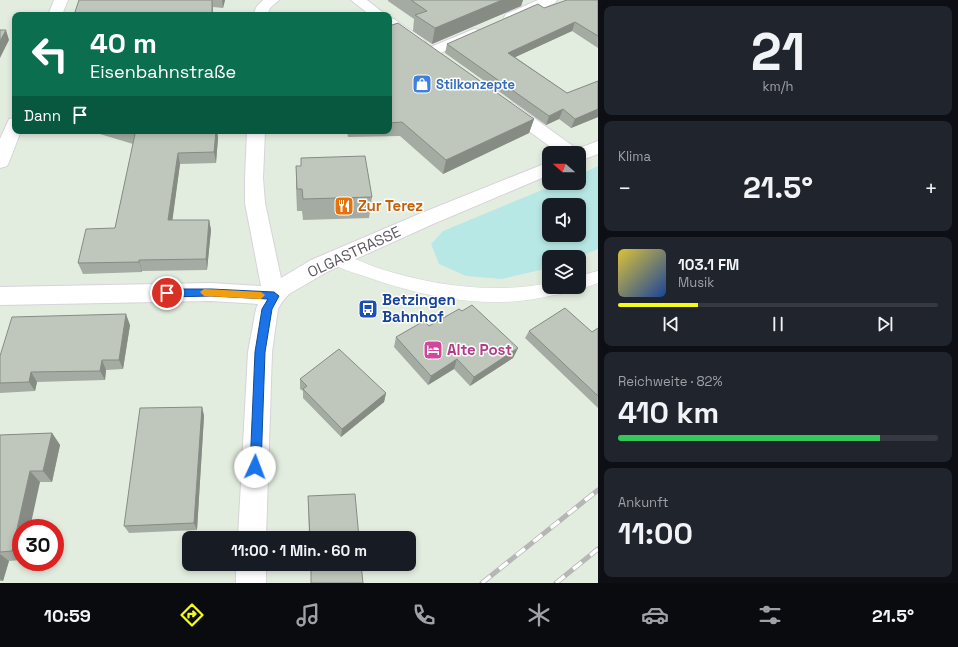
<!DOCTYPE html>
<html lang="de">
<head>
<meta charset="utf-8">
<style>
	:root { --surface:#171b24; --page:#20242c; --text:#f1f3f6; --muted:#9ea1a6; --line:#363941; --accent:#f4fb17 }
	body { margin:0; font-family:"Space Grotesk",sans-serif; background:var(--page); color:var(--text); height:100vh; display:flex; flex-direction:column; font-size:15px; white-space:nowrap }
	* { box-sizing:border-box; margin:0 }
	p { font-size:13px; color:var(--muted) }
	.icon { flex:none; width:22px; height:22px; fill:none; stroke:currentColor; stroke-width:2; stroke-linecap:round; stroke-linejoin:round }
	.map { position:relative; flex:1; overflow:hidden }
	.details { display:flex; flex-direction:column; gap:6px; padding:6px; background:#0d0f14; width:360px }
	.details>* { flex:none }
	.guide { position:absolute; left:12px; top:12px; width:380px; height:122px; border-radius:8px; box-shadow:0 2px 6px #0003; background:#0b6e4f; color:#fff; overflow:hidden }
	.needle { width:26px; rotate:291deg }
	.buttons { position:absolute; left:542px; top:146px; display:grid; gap:8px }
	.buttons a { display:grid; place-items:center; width:44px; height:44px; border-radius:8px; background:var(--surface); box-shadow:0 2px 6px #0003; font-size:20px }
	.speed { position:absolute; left:12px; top:519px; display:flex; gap:8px; font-size:20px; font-weight:700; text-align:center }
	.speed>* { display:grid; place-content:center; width:52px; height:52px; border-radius:50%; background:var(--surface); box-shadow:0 2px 6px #0003; line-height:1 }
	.speed .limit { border:6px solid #d22; background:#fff; color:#111 }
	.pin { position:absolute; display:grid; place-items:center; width:34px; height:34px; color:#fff; margin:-17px; border:2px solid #fff; border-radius:50%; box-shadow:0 1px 4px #0007 }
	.me { position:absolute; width:44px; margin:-22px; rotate:2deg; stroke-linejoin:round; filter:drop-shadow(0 0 3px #0008) }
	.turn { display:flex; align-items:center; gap:14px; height:84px; padding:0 12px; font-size:18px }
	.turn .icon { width:52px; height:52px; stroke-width:2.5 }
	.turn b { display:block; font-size:28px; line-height:34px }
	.then { display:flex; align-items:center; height:38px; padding:0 12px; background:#0003; gap:8px; font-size:15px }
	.big { font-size:30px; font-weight:800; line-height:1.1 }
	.details .widget { flex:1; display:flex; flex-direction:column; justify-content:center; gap:6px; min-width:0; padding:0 14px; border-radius:8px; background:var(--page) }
	.details .dial { align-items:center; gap:0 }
	.dial b { font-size:52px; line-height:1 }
	.song { display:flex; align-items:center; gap:12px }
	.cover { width:48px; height:48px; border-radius:6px; background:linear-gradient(135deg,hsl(50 70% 55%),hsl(220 70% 35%)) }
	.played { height:4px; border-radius:2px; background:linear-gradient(90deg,var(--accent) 25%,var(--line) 25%) }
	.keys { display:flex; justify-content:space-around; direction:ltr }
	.heat { display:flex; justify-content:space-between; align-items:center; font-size:22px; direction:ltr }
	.charge { height:6px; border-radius:3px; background:linear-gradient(90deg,#34c759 82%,var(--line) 0) }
	.trip { position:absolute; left:182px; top:531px; width:234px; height:40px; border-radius:8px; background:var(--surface); box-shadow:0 2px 6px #0003; font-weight:800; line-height:40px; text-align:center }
	.tabs { display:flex; height:64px; justify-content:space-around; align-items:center; background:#090b0e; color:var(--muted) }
	.tabs .icon { width:28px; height:28px }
	.tabs .on { color:var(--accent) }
	.tabs b { font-size:18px; color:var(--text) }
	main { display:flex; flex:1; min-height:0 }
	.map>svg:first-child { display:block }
</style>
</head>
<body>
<main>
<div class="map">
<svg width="598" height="583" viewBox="0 0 598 583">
	<rect width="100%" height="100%" fill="#e3eddf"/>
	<path fill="#b8e8e6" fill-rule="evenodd" d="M598,166V249L579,257H549V268L502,279L466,276L439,264L431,244L443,231L559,183H579V175ZM549,205H579V235H549Z"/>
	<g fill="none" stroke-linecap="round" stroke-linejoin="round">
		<g stroke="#d8d2db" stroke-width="1">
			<path id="lane" d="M338,253C354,258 368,265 384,270C437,286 494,294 549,283V287H569L567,292L561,294C547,296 533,300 519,301C466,306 411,293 361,275C352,272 335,268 330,259L332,255Z
				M598,271V283L579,290L573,288L579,287V276Z"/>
		</g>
		<g stroke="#d8d2db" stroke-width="2">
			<path id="street" d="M54,0H68L62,15H48Z
				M263,0H279L270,8L267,15H253L257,6Z
				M351,0H367L386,15H370Z
				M538,0H557L555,3L516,20L511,21L506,20L504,17L506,14Z
				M389,18L394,19L423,39L426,42L423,45C411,48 399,36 389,29Z
				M474,29L479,30L481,33L479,36L436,55L431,57L426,55L423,52L426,49Z
				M507,102L513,103L577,149L598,141V154L579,161V153H559L501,111L499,107L501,103Z
				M15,118V131H21L9,162L7,166L0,168V139L9,119Z
				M247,131H265L263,178L265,203L281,278L311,260L419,214L549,162V175L433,224L327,272L289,294L282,302L278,309L272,352L266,538H238L248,352L256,309L258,304L211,301L0,305V287L211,283L261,286L245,203V178Z
				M236,564H266V583H236Z"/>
		</g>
		<use href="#lane" fill="#fff" fill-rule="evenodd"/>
		<use href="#street" fill="#fff" fill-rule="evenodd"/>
		<g stroke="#b7b6b7" stroke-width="5">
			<path id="rail" d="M482,583L598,490
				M556,583L598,549"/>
		</g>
		<use href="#rail" stroke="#fff" stroke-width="3.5" stroke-dasharray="11" stroke-linecap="butt"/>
	</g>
	<path fill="#a4aba2" d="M79,0H225L223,8L213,7V15H74Z
		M388,0H523L521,6L432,44L413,31L414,19L388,1Z
		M598,0V48L572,31L515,57L567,93L598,81V117L571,128L559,119L546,125L445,53L447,44L544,8Z
		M389,26L534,119L529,133L443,174L400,136L348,137L347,131H389Z
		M90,131H217L218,138L216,163L180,164L172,220H209L211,230L207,270L142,271V272L83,274L78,263L115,228L133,144Z
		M301,158L372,197L369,218L303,220L302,211H297L296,187V166H301Z
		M462,311L518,348L513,358L470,386L454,369L428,385L394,347L396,337L429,326Z
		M130,325L123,369L106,370L105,380L37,382L35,391L0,393V356Z
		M598,328V408L525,338L529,331L592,332Z
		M300,379L386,393L384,402L341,437L303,398V391L300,389Z
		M202,407L204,416L197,530L129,533L124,526Z
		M52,433L60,445L52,482H40L21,528V560L9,561L3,581H0V435Z
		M308,496L359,538H309Z"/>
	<path fill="#868b84" d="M213,0V15H212Z
		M222,0H225L223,8Z
		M502,0H523L521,6L432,44L435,28Z
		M575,22L572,31L505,62L508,53Z
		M6,30L9,40L0,58V41Z
		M563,109L559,119L546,125L549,116Z
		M598,109V117L571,128L575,119Z
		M534,119L529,133L443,174L446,160Z
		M216,131H217L218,138L216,163L214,152Z
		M178,153L180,164L171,231L168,220Z
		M209,220L211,230L207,270L206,259Z
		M139,260L142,271V272L139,262Z
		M126,314L130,325L123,369L119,360Z
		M518,348L513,358L470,386L474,377Z
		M457,359L454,369L428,385L431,376Z
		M102,360L106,370L105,380L100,371Z
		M31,372L37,382L35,391L29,382Z
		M386,393L384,402L341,437L342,429Z
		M202,407L204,416L197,530L194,523Z
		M52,433L60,445L52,482L43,471Z
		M30,471L40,482L30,528H21V559L12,551Z
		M0,554L9,561L3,581L0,579Z"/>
	<path fill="#bfc7bc" stroke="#868b84" d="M79,0H212V15H74Z
		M411,0H502L435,28L415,15L427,11Z
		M567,0H598V36L575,22L508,53L567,93L598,81V109L575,119L563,109L549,116L447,44L538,4L544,8Z
		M398,23L534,119L446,160L402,122L389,123V68H390L389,67V26Z
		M0,30H6L0,41Z
		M124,131H216L214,152L178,153L168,220H209L206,259L139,260V262L78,263L86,229L115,228L135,134Z
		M365,156L372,197L303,199L302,189H297L296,166H301V158Z
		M472,305L518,348L474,377L457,359L431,376L396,337L424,321L429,326L459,309L462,311Z
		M565,308L592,332L598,328V396L529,331Z
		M126,314L119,360H102L100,371L31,372L29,382L0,383V356L12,317Z
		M339,349L386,393L342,429L303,389L307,386L300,379Z
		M202,407L194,523L124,526L140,408Z
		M52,433L43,471H30L12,551L0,552V435Z
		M355,494L359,538H310L308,496Z
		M311,564H361L363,583H311Z"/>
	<path fill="#1a73e8" stroke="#114b97" d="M167,289H211L274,292L279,296L272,309L265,352L261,467L259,471L255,473L251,471L250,467L255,352L262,309L268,299L211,296L167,297L162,293Z"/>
	<path fill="#f59e0b" d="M204,289L261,292L265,295L261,299L204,296L200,292Z"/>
	<defs>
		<g id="shop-square" transform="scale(1)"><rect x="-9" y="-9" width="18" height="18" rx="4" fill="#3f7fe0" stroke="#fff"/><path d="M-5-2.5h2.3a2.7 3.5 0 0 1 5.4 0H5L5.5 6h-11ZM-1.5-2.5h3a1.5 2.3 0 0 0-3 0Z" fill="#fff"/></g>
		<g id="restaurant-square" transform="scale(1)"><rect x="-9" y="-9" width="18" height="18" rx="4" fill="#e8710a" stroke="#fff"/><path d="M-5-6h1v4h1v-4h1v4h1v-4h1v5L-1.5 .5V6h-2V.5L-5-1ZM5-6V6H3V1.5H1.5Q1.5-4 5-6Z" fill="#fff"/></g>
		<g id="bus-square" transform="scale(1)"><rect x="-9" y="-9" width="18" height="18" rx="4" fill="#1a4fb4" stroke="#fff"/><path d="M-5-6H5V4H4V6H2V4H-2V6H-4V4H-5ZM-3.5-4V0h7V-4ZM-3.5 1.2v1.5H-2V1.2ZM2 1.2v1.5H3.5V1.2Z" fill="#fff"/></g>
		<g id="hotel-square" transform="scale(1)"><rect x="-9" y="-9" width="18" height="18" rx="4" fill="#d1479c" stroke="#fff"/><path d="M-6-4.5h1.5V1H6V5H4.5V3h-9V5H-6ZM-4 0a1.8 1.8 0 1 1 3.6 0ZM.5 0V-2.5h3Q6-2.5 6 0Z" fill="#fff"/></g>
	</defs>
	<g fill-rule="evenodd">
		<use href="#shop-square" x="422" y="84"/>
		<use href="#restaurant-square" x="344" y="206"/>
		<use href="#bus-square" x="368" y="309"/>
		<use href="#hotel-square" x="433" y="350"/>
	</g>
	<g text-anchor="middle" stroke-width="3" stroke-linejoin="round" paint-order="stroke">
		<g font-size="13" font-weight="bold" fill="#366cbe" stroke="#fff" text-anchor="start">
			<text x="436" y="89">Stilkonzepte</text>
		</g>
		<g font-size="15" font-weight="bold" fill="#c56008" stroke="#fff" text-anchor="start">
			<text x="358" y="211">Zur Terez</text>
		</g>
		<g font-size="15" fill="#5d5862" stroke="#fff">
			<text transform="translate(354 252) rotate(-25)" y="5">OLGASTRASSE</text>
		</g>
		<g font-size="15" font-weight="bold" fill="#164399" stroke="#fff" text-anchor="start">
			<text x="382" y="305">Betzingen<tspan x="382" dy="17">Bahnhof</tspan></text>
		</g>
		<g font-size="15" font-weight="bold" fill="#b23c85" stroke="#fff" text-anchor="start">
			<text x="447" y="355">Alte Post</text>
		</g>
	</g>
</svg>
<div class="buttons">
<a><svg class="needle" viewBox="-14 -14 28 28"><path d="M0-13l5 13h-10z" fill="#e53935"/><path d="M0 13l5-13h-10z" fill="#9ea1a6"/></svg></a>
<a><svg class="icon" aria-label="sound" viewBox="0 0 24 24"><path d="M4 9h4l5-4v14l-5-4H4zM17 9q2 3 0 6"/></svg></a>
<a><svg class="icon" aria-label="layers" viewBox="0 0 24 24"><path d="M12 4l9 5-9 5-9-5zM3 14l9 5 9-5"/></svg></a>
</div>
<div class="speed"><div class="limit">30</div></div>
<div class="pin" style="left:167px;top:293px;background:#d93025"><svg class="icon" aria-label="arrive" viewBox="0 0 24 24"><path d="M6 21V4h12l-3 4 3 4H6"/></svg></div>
<svg class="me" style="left:255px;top:467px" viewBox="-20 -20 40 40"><circle r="19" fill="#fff"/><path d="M0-13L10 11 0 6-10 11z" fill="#1a73e8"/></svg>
<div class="trip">11:00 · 1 Min. · 60 m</div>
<div class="guide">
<div class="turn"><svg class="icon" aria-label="left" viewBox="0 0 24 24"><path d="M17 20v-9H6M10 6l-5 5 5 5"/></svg><div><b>40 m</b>Eisenbahnstraße</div></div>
<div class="then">Dann<svg class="icon" aria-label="arrive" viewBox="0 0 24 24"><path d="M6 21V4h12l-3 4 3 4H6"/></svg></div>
</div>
</div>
<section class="details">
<div class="widget dial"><b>21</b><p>km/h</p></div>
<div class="widget"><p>Klima</p>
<div class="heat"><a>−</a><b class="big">21.5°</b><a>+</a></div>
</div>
<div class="widget">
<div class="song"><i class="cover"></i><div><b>103.1 FM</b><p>Musik</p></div></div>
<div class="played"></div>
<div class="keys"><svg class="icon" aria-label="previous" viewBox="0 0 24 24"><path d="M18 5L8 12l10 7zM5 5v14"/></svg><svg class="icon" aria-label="pause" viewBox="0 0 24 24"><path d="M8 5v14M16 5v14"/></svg><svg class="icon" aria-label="next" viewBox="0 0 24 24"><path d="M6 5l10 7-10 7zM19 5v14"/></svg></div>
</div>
<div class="widget"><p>Reichweite · 82%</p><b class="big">410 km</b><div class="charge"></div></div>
<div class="widget"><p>Ankunft</p><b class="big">11:00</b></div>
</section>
</main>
<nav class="tabs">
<b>10:59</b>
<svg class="icon on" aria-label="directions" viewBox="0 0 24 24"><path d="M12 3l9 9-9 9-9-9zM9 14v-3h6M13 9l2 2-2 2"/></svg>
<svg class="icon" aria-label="music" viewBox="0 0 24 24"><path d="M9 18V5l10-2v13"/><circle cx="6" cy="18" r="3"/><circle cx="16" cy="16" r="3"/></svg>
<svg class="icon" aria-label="phone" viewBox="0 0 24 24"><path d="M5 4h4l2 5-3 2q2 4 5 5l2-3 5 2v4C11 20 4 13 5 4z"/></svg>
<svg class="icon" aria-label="climate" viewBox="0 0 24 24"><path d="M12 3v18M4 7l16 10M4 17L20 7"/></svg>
<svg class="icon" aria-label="car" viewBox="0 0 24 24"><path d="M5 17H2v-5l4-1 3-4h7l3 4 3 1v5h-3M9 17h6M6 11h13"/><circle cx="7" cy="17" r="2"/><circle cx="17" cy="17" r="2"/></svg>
<svg class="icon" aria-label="filters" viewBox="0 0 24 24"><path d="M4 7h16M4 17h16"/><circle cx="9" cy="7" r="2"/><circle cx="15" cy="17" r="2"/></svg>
<b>21.5°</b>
</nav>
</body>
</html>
